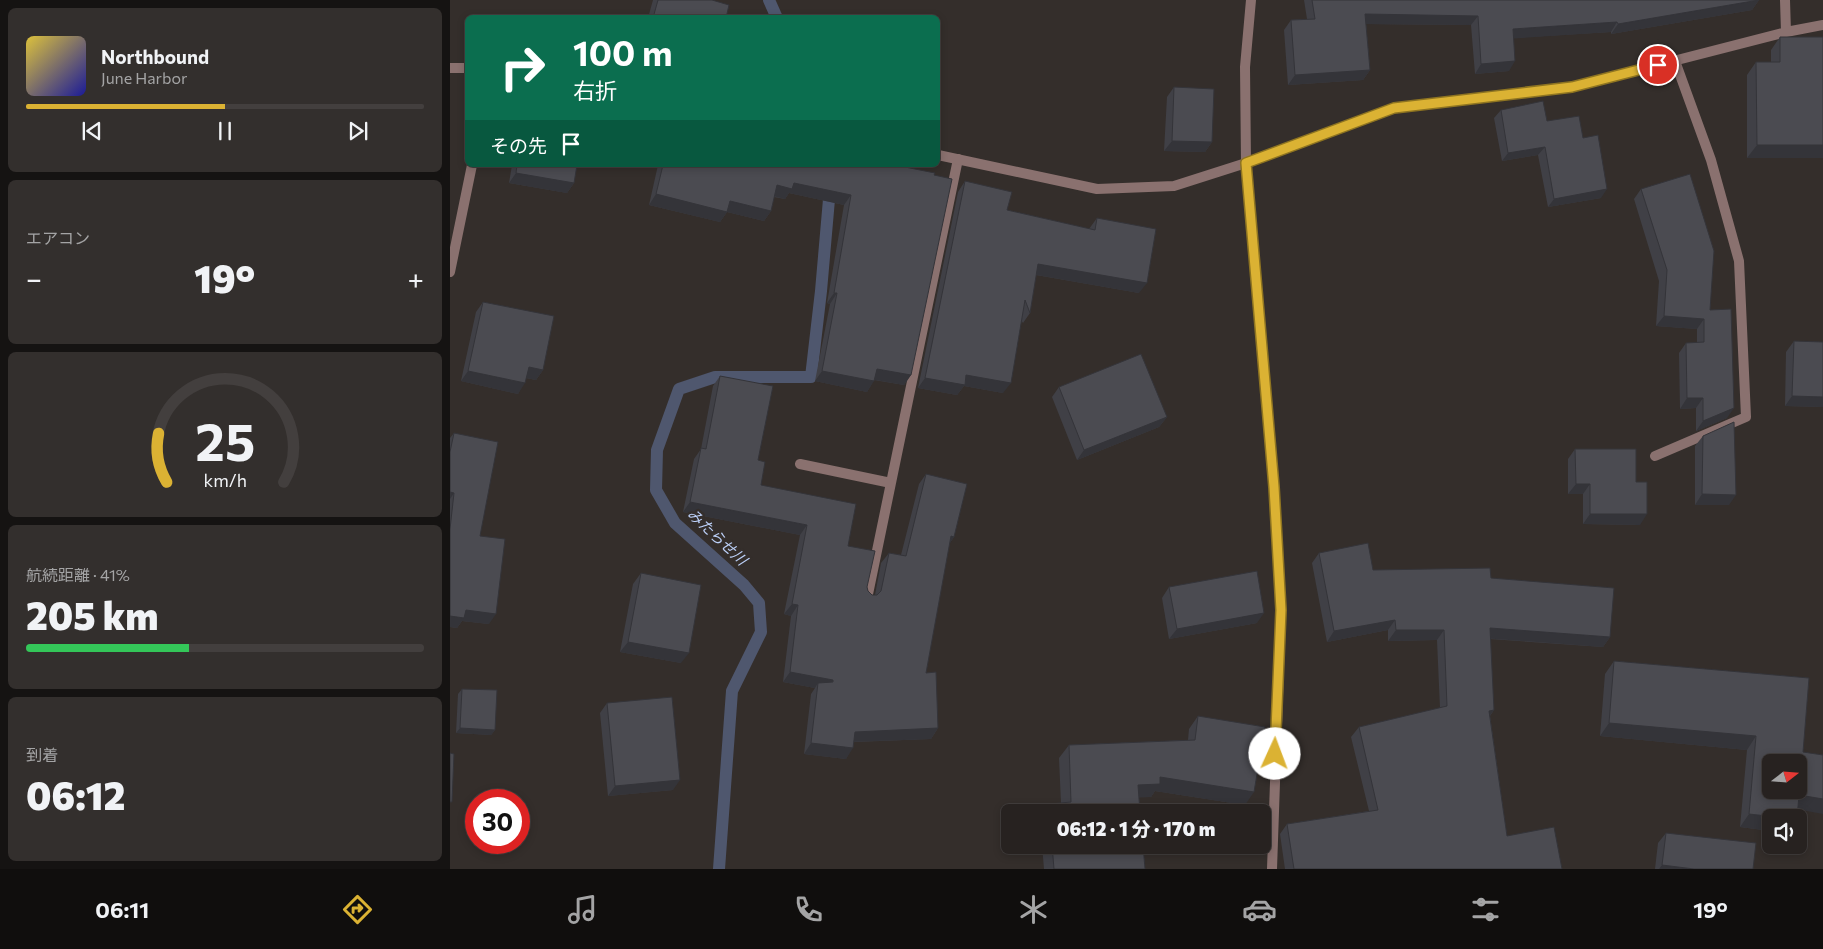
<!DOCTYPE html>
<html lang="ja">
<head>
<meta charset="utf-8">
<style>
	:root { --surface:#272220; --page:#332f2d; --text:#f1f3f6; --muted:#a4a4a5; --line:#433f3e; --accent:#dbb233 }
	body { margin:0; font-family:Commissioner,"Noto Sans JP",sans-serif; background:var(--page); color:var(--text); height:100vh; display:flex; flex-direction:column; font-size:19px; white-space:nowrap }
	* { box-sizing:border-box; margin:0 }
	p { font-size:16px; color:var(--muted) }
	.icon { flex:none; width:28px; height:28px; fill:none; stroke:currentColor; stroke-width:2; stroke-linecap:round; stroke-linejoin:round }
	.map { position:relative; flex:1; overflow:hidden }
	.side { display:flex; flex-direction:column; gap:8px; padding:8px; background:#151312; width:450px }
	.side>* { flex:none }
	.top-card { position:absolute; left:15px; top:15px; width:475px; height:152px; border-radius:8px; box-shadow:0 2px 8px #0003,0 0 0 1px var(--line); background:#0b6e4f; color:#fff; overflow:hidden }
	.needle { width:32px; rotate:73deg }
	.buttons { position:absolute; left:1312px; top:754px; display:grid; gap:10px }
	.buttons a { display:grid; place-items:center; width:45px; height:45px; border-radius:8px; background:var(--surface); box-shadow:0 2px 8px #0003,0 0 0 1px var(--line); font-size:25px }
	.speed { position:absolute; left:15px; top:789px; display:flex; gap:10px; font-size:25px; font-weight:700; text-align:center }
	.speed>* { display:grid; place-content:center; width:65px; height:65px; border-radius:50%; background:var(--surface); box-shadow:0 2px 8px #0003,0 0 0 1px var(--line); line-height:1 }
	.speed .limit { border:8px solid #d22; background:#fff; color:#111 }
	.pin { position:absolute; display:grid; place-items:center; width:42px; height:42px; color:#fff; margin:-21px; border:2px solid #fff; border-radius:50%; box-shadow:0 1px 5px #0007 }
	.me { position:absolute; width:55px; margin:-28px; rotate:2deg; stroke-linejoin:round; filter:drop-shadow(0 0 4px #0008) }
	.turn { display:flex; align-items:center; gap:18px; height:105px; padding:0 25px; font-size:22px }
	.turn .icon { width:65px; height:65px; stroke-width:2.5 }
	.turn b { display:block; font-size:35px; line-height:42px }
	.then { display:flex; align-items:center; height:48px; padding:0 25px; background:#0003; gap:10px; font-size:19px }
	.big { font-size:38px; font-weight:800; line-height:1.1 }
	.side .widget { flex:1; display:flex; flex-direction:column; justify-content:center; gap:8px; min-width:0; padding:0 18px; border-radius:8px; background:var(--page) }
	.side .dial { align-items:center; gap:0 }
	.dial svg { height:130px; overflow:visible; fill:none; stroke:var(--line); stroke-width:7; stroke-linecap:round; text-anchor:middle }
	.dial text { fill:var(--text); stroke:none }
	.song { display:flex; align-items:center; gap:15px }
	.cover { width:60px; height:60px; border-radius:8px; background:linear-gradient(135deg,hsl(50 70% 55%),hsl(240 70% 35%)) }
	.played { height:5px; border-radius:2px; background:linear-gradient(90deg,var(--accent) 50%,var(--line) 50%) }
	.keys { display:flex; justify-content:space-around; direction:ltr }
	.heat { display:flex; justify-content:space-between; align-items:center; font-size:28px; direction:ltr }
	.charge { height:8px; border-radius:4px; background:linear-gradient(90deg,#34c759 41%,var(--line) 0) }
	.trip { position:absolute; left:551px; top:804px; width:270px; height:50px; border-radius:8px; background:var(--surface); box-shadow:0 2px 8px #0003,0 0 0 1px var(--line); font-weight:800; line-height:50px; text-align:center }
	.tabs { display:flex; height:80px; justify-content:space-around; align-items:center; background:#100e0d; color:var(--muted) }
	.tabs .icon { width:35px; height:35px }
	.tabs .current { color:var(--accent) }
	.tabs b { font-size:22px; color:var(--text) }
	main { display:flex; flex:1; min-height:0 }
	.map>svg:first-child { display:block }
</style>
</head>
<body>
<main>
<section class="side">
<div class="widget">
<div class="song"><i class="cover"></i><div><b>Northbound</b><p>June Harbor</p></div></div>
<div class="played"></div>
<div class="keys"><svg class="icon" aria-label="previous" viewBox="0 0 24 24"><path d="M18 5L8 12l10 7zM5 5v14"/></svg><svg class="icon" aria-label="pause" viewBox="0 0 24 24"><path d="M8 5v14M16 5v14"/></svg><svg class="icon" aria-label="next" viewBox="0 0 24 24"><path d="M6 5l10 7-10 7zM19 5v14"/></svg></div>
</div>
<div class="widget"><p>エアコン</p>
<div class="heat"><a>−</a><b class="big">19°</b><a>+</a></div>
</div>
<div class="widget dial"><svg viewBox="0 0 100 80">
<path d="M14 69A42 42 0 1 1 86 69"/>
<path d="M14 69A42 42 0 0 1 9 39" stroke="#dbb233"/>
<text x="50" y="56" font-size="32" font-weight="700">25</text>
<text x="50" y="72" font-size="11">km/h</text>
</svg></div>
<div class="widget"><p>航続距離 · 41%</p><b class="big">205 km</b><div class="charge"></div></div>
<div class="widget"><p>到着</p><b class="big">06:12</b></div>
</section>
<div class="map">
<svg width="1373" height="869" viewBox="0 0 1373 869">
	<rect width="100%" height="100%" fill="#342e2b"/>
	<g fill="none" stroke-linecap="round" stroke-linejoin="round">
		<path stroke="#4f576e" stroke-width="12" d="M319,0L327,18
			M269,869L282,691L311,632L309,603L294,585L225,523L206,490L207,450L229,389L265,377H361L371,291L382,165"/>
		<path stroke="#8a716f" stroke-width="10" d="M1205,456L1296,417L1289,261L1261,160L1225,61
			M350,464L441,483
			M417,599L508,159"/>
		<path stroke="#8a716f" stroke-width="10" d="M801,0L795,67L796,163L824,487L831,610L822,869
			M1335,0L1336,32
			M0,68H18
			M488,155L647,189L724,186L796,163L944,108L1122,87L1336,32L1373,25
			M0,272L22,165"/>
	</g>
	<path fill="#404046" d="M203,0H262L276,18H198Z
		M854,0H1309L1302,10L1161,34V32L1063,38L1059,71L1025,74L1021,25L916,24L920,70L913,80L838,85L834,30L841,20L857,19Z
		M1330,37H1373V158H1297V75L1306,62H1321V50Z
		M724,87L762,142L755,152L714,151L717,97Z
		M1051,110L1097,121L1133,138L1151,198L1098,207L1088,155L1052,161L1044,118Z
		M62,165H127L124,183L117,193L59,183Z
		M208,165H445L461,375L454,385L424,380L417,392L365,381L380,304L377,303L394,205L339,193L335,199L324,197L321,211L314,221L277,212L270,222L199,205Z
		M515,181L557,210L639,229L647,218L689,293L586,275L580,313L573,323L571,320L553,393L514,386L507,395L468,388L508,192Z
		M1191,189L1260,310L1277,418L1246,431V408L1230,409L1229,353L1236,343H1247V329L1206,326L1209,281L1184,199Z
		M33,302L93,370L86,380L76,378L68,394L11,381L26,312Z
		M1344,341L1373,407L1335,406L1336,352Z
		M270,376L308,460L311,485L398,546L417,587L418,591L422,595H425L431,563L439,553L451,555L469,484L476,474L504,537L499,544L476,673L488,728L481,739L404,742L396,759L354,754L361,694L365,688L333,682L341,616L334,614L350,535L233,512L244,459L251,449L263,386Z
		M609,387L717,417L709,427L627,460L602,397Z
		M4,433L30,536L39,624L12,621L7,628L0,627V438Z
		M1253,436L1279,505H1245V446Z
		M1125,449L1186,482L1190,525L1133,524V494H1118V459Z
		M869,553L923,570L1041,578L1160,637L1153,647L1040,639L1044,710L1040,716L1057,836L1112,869H835L830,834L837,824L919,811L901,737L909,727L990,708L987,640L938,641V630L877,642L862,563Z
		M191,573L231,663L170,652L183,584Z
		M719,587L807,623L719,639L712,598Z
		M1164,661L1359,678L1348,809L1321,818V831L1290,827L1297,750L1150,736L1155,674Z
		M12,689L45,730L41,735L6,733L8,694Z
		M157,703L223,790L158,796L150,713Z
		M748,716L795,805L705,791L701,797H689L690,812H594L600,804L611,803L609,758L619,745L738,740L739,729Z
		M1216,833L1303,869H1205L1208,843Z
		M592,845H693L695,869H594Z"/>
	<path fill="#343439" d="M1309,0L1302,10L1161,34L1168,24Z
		M915,14L1028,16L1021,25L908,24Z
		M1167,22L1161,32L1056,39L1063,29Z
		M1065,61L1059,71L1025,74L1031,64Z
		M920,70L913,80L838,85L845,75Z
		M722,141L762,142L755,152L714,151Z
		M1307,145H1373V158H1297Z
		M1095,147L1088,155L1052,161L1058,153Z
		M66,173L124,183L117,193L59,183Z
		M344,183L401,195L394,205L339,193L335,199L319,195L327,185Z
		M1157,189L1151,198L1098,207L1104,199Z
		M206,194L280,201L321,211L314,221L277,212L270,222L199,205Z
		M588,264L697,283L689,293L581,274Z
		M384,293H387L380,304L377,303Z
		M1214,316L1254,319L1247,329L1206,326Z
		M79,367L93,370L86,380L72,377Z
		M427,369L461,375L454,385L420,379Z
		M18,371L75,383L68,394L11,381Z
		M372,371L424,381L417,392L365,381Z
		M516,375L561,383L553,393L514,386L507,395L468,388L475,378Z
		M1342,396L1373,397V407L1335,406Z
		M1237,398H1253L1246,408L1230,409Z
		M1284,408L1277,418L1246,431L1253,421Z
		M717,417L709,427L627,460L634,450Z
		M1126,484H1140L1133,494H1118Z
		M0,492L4,493L0,499Z
		M1252,494L1286,495L1279,505H1245Z
		M240,502L357,525L350,535L233,512Z
		M1140,514H1197L1190,525L1133,524Z
		M501,536L504,537L497,547Z
		M342,604L348,605L341,616L334,614Z
		M16,610L46,614L39,624L12,621L7,628L0,627V616Z
		M814,613L807,623L719,639L727,629Z
		M945,620L938,630L877,642L884,631Z
		M1040,628L1160,637L1153,647L1032,638Z
		M946,630H994L987,640L938,641Z
		M178,642L239,653L231,663L170,652Z
		M340,672L383,680L376,690L368,683L365,688L333,682Z
		M1044,710L1036,721L1039,711Z
		M1159,723L1306,736L1297,750L1150,736Z
		M10,728L45,730L41,735L6,733Z
		M488,728L481,739L398,742L405,732Z
		M361,743L403,748L396,759L354,754Z
		M710,777L804,792L795,805L705,791L701,797L679,798L688,785Z
		M230,780L223,790L158,796L165,786Z
		M1349,795L1373,799V814L1340,808Z
		M1299,814L1334,818H1321V831L1290,827Z
		M1212,865L1244,869H1209Z"/>
	<path fill="#4b4b51" stroke="#343439" fill-rule="evenodd" d="M208,0H262L279,5L276,18H203Z
		M862,0H1309L1168,24L1167,22L1063,29L1065,61L1031,64L1028,16L915,14L920,70L845,75L841,20L865,19Z
		M1330,37H1373V145H1307L1306,62H1330Z
		M724,87L764,89L762,142L722,141Z
		M1093,101L1097,121L1129,116L1133,138L1148,135L1157,189L1104,199L1095,147L1058,153L1051,110Z
		M67,165H127L124,183L66,173Z
		M213,165H445L485,173L484,175L502,179L461,375L427,369L424,381L372,371L387,293H384L401,195L344,183L342,189L327,185L321,211L280,201L277,212L206,194Z
		M1240,174L1264,251L1260,310L1281,309L1284,408L1253,421V398H1237L1236,343L1254,342V319L1214,316L1217,270L1191,189Z
		M515,181L562,192L557,210L645,230L647,218L706,229L697,283L588,264L580,313L575,300L561,383L516,375L515,385L475,378Z
		M33,302L104,316L93,370L79,367L75,383L18,371Z
		M1344,341L1373,342V397L1342,396Z
		M691,354L717,417L634,450L609,387Z
		M270,376L323,386L308,460L315,462L311,485L406,504L398,546L425,551L417,587L418,591L422,595H427L431,591L439,553L456,556L476,474L517,484L504,537L501,536L476,673L486,672L488,728L405,732L403,748L361,743L368,683L383,682V680L340,672L348,605L342,604L357,525L240,502L251,448L256,449Z
		M1284,422L1286,495L1252,494L1253,436Z
		M4,433L48,442L30,536L55,539L46,614L16,610L14,618L0,616V529L4,493L0,492V452Z
		M1125,449H1186V482H1197V514H1140V484H1126Z
		M918,543L923,570L1040,568L1041,578L1164,588L1160,637L1040,628L1044,710L1039,711L1057,836L1104,827L1112,869H844L837,824L928,810L909,727L997,706L994,630H946L945,620L884,631L869,553Z
		M807,571L814,613L727,629L719,587Z
		M191,573L251,585L239,653L178,642Z
		M1164,661L1359,678L1353,752L1373,755V799L1349,795L1347,818H1334L1299,814L1306,736L1159,723ZM1321,762H1349V790H1321Z
		M12,689L47,690L45,730L10,728Z
		M222,697L230,780L165,786L157,703Z
		M748,716L815,727L804,792L710,777V784L688,785L690,812H600V804L621,802L619,745L745,740Z
		M0,753L4,754L2,802H0Z
		M1216,833L1306,843L1303,869H1244L1212,865Z
		M602,845H693L695,869H604Z"/>
	<g fill="none" stroke-linecap="round" stroke-linejoin="round">
		<g stroke="#8e7421" stroke-width="12">
			<path id="route" d="M825,754L831,610L824,487L796,163L944,108L1122,87L1208,65"/>
		</g>
		<use href="#route" stroke="#dbb233" stroke-width="9"/>
	</g>
	<g text-anchor="middle" stroke-width="5" stroke-linejoin="round" paint-order="stroke">
		<g font-size="15" font-style="italic" fill="#bcd0f8" stroke="#342e2b">
			<text transform="translate(267 537) rotate(43)" y="5">みたらせ川</text>
		</g>
	</g>
</svg>
<div class="buttons">
<a><svg class="needle" viewBox="-14 -14 28 28"><path d="M0-13l5 13h-10z" fill="#e53935"/><path d="M0 13l5-13h-10z" fill="#a4a4a5"/></svg></a>
<a><svg class="icon" aria-label="sound" viewBox="0 0 24 24"><path d="M4 9h4l5-4v14l-5-4H4zM17 9q2 3 0 6"/></svg></a>
</div>
<div class="speed"><div class="limit">30</div></div>
<div class="pin" style="left:1208px;top:65px;background:#d93025"><svg class="icon" aria-label="arrive" viewBox="0 0 24 24"><path d="M6 21V4h12l-3 4 3 4H6"/></svg></div>
<svg class="me" style="left:825px;top:754px" viewBox="-20 -20 40 40"><circle r="19" fill="#fff"/><path d="M0-13L10 11 0 6-10 11z" fill="#dbb233"/></svg>
<div class="trip">06:12 · 1 分 · 170 m</div>
<div class="top-card">
<div class="turn"><svg class="icon" aria-label="right" viewBox="0 0 24 24"><path d="M7 20v-9h11M14 6l5 5-5 5"/></svg><div><b>100 m</b>右折</div></div>
<div class="then">その先<svg class="icon" aria-label="arrive" viewBox="0 0 24 24"><path d="M6 21V4h12l-3 4 3 4H6"/></svg></div>
</div>
</div>
</main>
<nav class="tabs">
<b>06:11</b>
<svg class="icon current" aria-label="directions" viewBox="0 0 24 24"><path d="M12 3l9 9-9 9-9-9zM9 14v-3h6M13 9l2 2-2 2"/></svg>
<svg class="icon" aria-label="music" viewBox="0 0 24 24"><path d="M9 18V5l10-2v13"/><circle cx="6" cy="18" r="3"/><circle cx="16" cy="16" r="3"/></svg>
<svg class="icon" aria-label="phone" viewBox="0 0 24 24"><path d="M5 4h4l2 5-3 2q2 4 5 5l2-3 5 2v4C11 20 4 13 5 4z"/></svg>
<svg class="icon" aria-label="climate" viewBox="0 0 24 24"><path d="M12 3v18M4 7l16 10M4 17L20 7"/></svg>
<svg class="icon" aria-label="car" viewBox="0 0 24 24"><path d="M5 17H2v-5l4-1 3-4h7l3 4 3 1v5h-3M9 17h6M6 11h13"/><circle cx="7" cy="17" r="2"/><circle cx="17" cy="17" r="2"/></svg>
<svg class="icon" aria-label="filters" viewBox="0 0 24 24"><path d="M4 7h16M4 17h16"/><circle cx="9" cy="7" r="2"/><circle cx="15" cy="17" r="2"/></svg>
<b>19°</b>
</nav>
</body>
</html>
